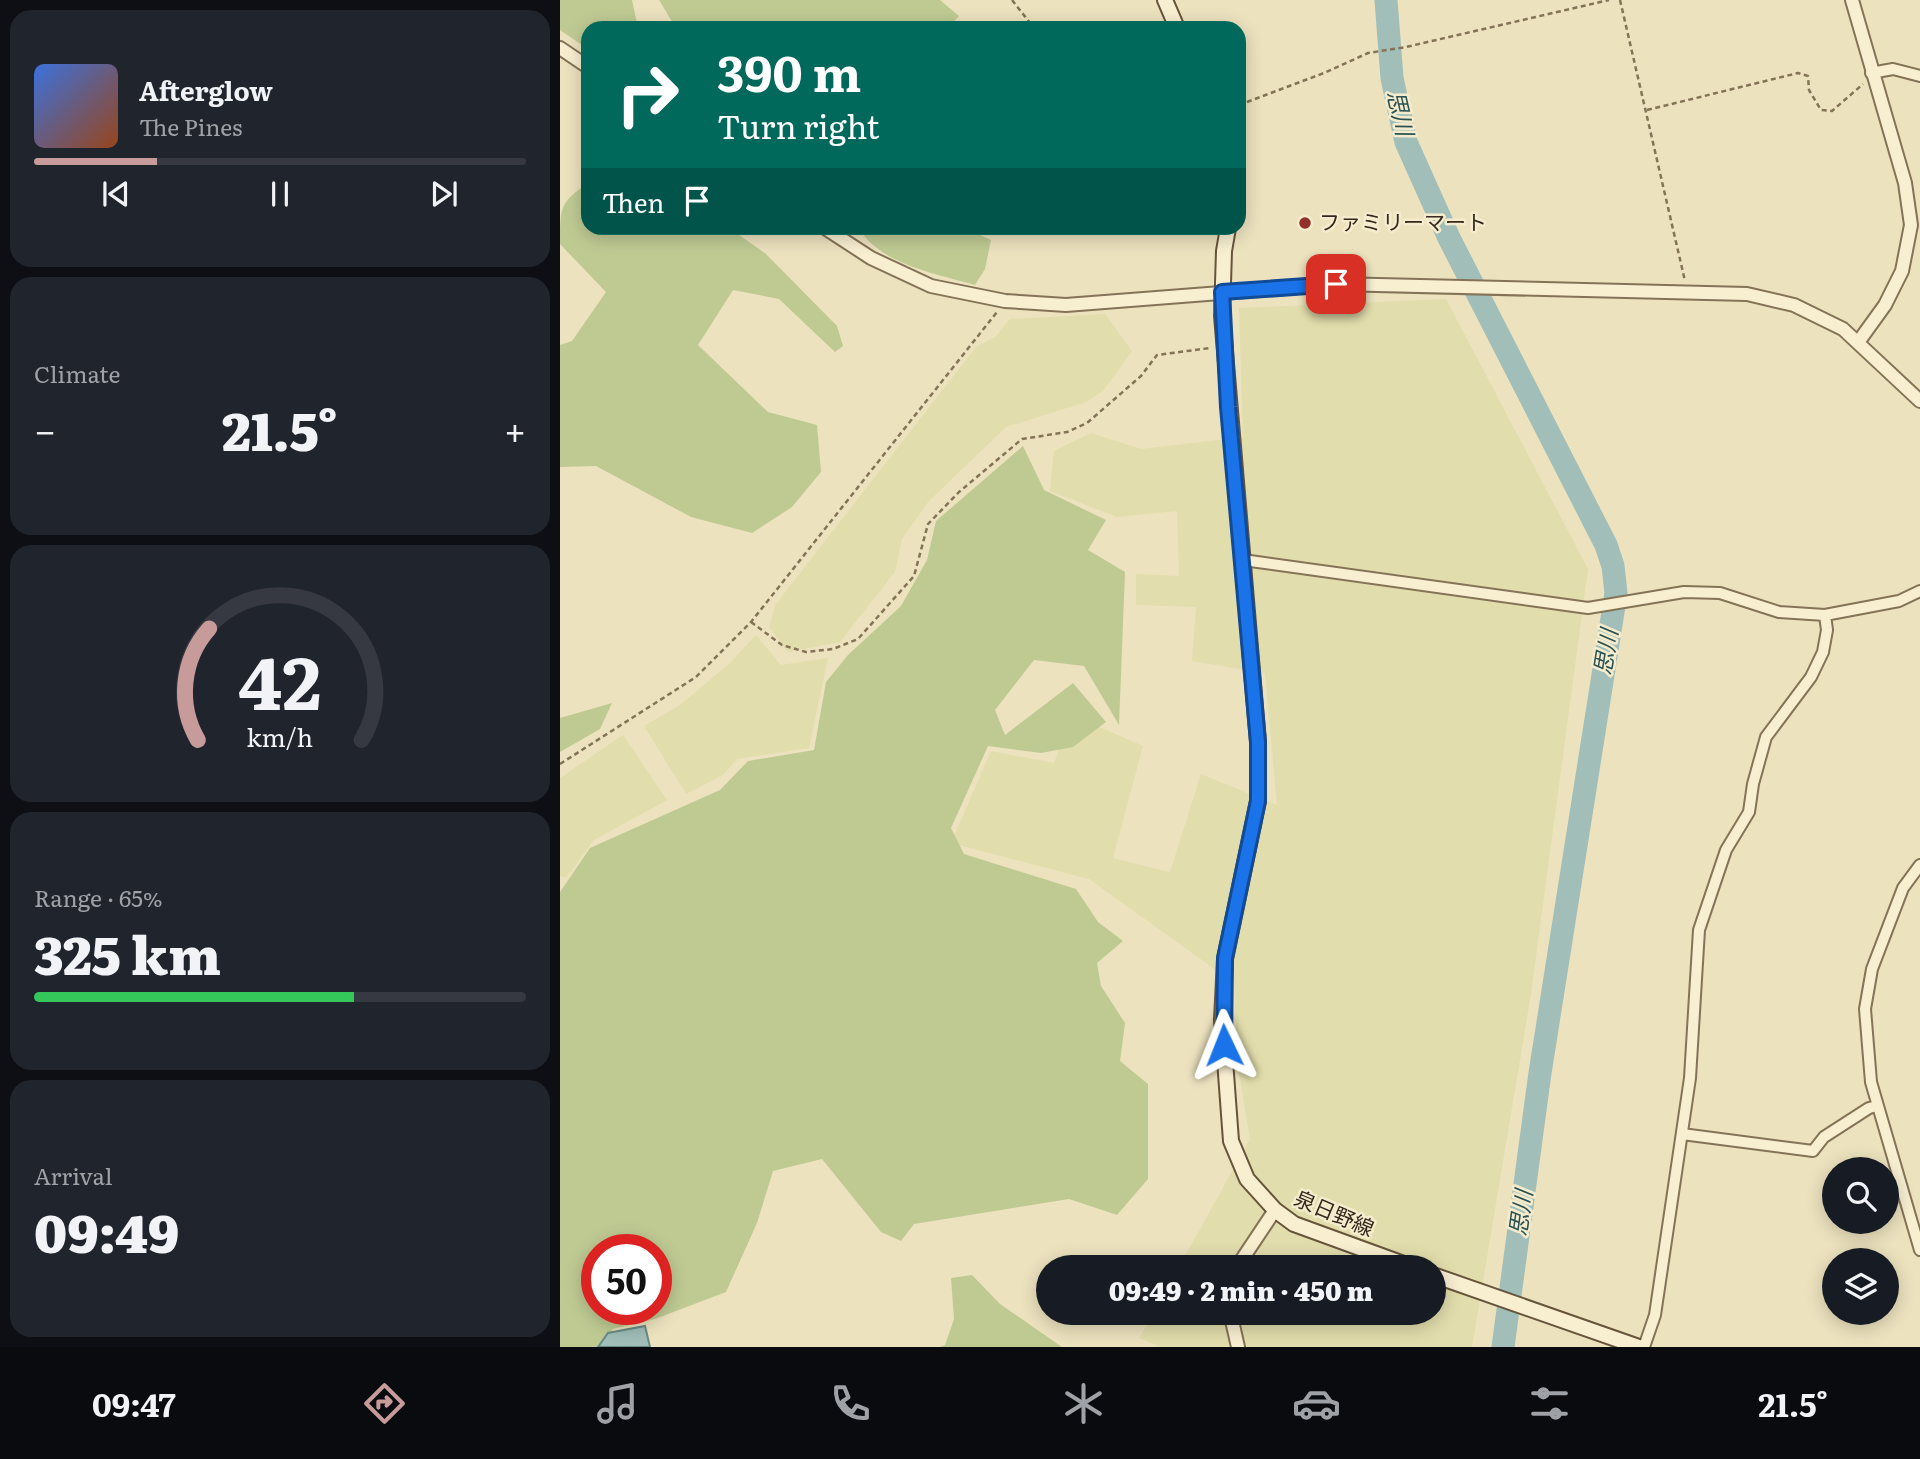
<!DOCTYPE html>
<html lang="en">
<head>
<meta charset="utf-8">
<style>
	:root { --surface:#171b24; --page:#20242c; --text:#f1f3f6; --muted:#9ea1a6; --line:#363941; --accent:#c69b9a }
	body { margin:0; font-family:Literata,"Noto Sans JP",serif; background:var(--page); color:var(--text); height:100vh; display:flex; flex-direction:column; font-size:26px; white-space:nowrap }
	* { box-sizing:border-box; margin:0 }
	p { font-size:23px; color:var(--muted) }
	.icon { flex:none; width:38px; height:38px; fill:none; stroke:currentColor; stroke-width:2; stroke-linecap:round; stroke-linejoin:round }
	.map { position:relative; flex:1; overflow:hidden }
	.drawer { display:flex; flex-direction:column; gap:10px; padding:10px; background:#0d0f14; width:560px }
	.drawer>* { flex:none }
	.guide { position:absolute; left:21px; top:21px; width:665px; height:214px; border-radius:21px; box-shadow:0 4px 18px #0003; background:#00695c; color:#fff; overflow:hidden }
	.fabs { position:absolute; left:1262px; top:1157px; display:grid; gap:14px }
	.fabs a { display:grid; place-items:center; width:77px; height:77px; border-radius:50%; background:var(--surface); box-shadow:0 4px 18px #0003; font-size:35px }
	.speed { position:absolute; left:21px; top:1234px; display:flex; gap:14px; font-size:35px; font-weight:700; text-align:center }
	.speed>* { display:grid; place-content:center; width:91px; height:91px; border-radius:50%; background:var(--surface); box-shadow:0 4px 18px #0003; line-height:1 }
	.speed .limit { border:10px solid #d22; background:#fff; color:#111 }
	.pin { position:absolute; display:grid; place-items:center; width:60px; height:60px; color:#fff; margin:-30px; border-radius:14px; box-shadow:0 4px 10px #0006 }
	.me { position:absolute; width:77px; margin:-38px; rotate:358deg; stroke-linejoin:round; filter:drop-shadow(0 0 5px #0008) }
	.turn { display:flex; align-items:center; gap:24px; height:147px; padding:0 21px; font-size:32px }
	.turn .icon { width:91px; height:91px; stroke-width:2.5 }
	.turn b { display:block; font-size:49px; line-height:60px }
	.then { display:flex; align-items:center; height:66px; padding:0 21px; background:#0003; gap:14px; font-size:26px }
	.big { font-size:52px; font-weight:800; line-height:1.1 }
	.drawer .widget { flex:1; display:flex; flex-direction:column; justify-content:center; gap:10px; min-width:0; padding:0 24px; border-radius:21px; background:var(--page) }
	.drawer .dial { align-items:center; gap:0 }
	.dial svg { height:182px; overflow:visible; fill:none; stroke:var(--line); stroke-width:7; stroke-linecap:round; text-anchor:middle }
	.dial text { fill:var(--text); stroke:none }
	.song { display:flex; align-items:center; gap:21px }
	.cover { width:84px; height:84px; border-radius:10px; background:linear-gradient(135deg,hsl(220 70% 55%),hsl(20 70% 35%)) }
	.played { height:7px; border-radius:4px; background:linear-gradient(90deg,var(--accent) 25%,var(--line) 25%) }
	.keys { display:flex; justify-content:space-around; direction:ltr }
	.heat { display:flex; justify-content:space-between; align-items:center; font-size:38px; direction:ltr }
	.charge { height:10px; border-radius:5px; background:linear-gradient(90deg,#34c759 65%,var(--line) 0) }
	.trip { position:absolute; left:476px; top:1255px; width:410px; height:70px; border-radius:35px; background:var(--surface); box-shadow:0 4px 18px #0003; font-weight:800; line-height:70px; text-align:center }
	.tabs { display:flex; height:112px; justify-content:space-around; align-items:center; background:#090b0e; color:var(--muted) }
	.tabs .icon { width:49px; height:49px }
	.tabs .active { color:var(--accent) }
	.tabs b { font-size:32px; color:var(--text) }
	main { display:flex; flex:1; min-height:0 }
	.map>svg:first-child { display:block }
</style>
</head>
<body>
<main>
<section class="drawer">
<div class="widget">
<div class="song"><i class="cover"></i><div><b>Afterglow</b><p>The Pines</p></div></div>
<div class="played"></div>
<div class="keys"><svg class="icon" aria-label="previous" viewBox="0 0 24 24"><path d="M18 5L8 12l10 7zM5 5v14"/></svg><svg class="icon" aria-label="pause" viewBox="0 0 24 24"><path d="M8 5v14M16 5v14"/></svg><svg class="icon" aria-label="next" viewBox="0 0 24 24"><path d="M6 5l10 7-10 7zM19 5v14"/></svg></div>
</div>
<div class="widget"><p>Climate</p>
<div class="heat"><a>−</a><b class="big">21.5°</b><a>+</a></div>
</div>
<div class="widget dial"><svg viewBox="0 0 100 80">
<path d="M14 69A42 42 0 1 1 86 69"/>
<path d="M14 69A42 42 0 0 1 19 20" stroke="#c69b9a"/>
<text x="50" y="56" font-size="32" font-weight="700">42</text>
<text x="50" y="72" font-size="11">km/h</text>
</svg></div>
<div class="widget"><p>Range · 65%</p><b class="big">325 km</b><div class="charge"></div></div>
<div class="widget"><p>Arrival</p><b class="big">09:49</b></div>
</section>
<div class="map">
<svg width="1360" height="1347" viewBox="0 0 1360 1347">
	<rect width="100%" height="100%" fill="#ece2be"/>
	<path fill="#e2ddac" d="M886,299L1028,569L971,994L912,1347H601L579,1338L594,1313L873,1312V1267H619L690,1139L678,1067L674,983L529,879L391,843L431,751L494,763L512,715L583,746L553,858L610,872L641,774L717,805L705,673L632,661L636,607L576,605V574L619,576L617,511L557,517L490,491L494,451L531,433L581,449L683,437L679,308Z
		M545,314L572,351L543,391L526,402L446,427L368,502L342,539L335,572L280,642L228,652L209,627L216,604L416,347L435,337L450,319Z
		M196,635L221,665L268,658L249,748L177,759L163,775L126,794L84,726L120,705L170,663Z
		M63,735L107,800L34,840L6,878L0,876V778Z"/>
	<path fill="#bfca93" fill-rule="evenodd" d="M0,0H72L78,28H28V49L0,30Z
		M99,0H380L399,16L388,28H116Z
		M28,183V228H169L206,254L277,326L283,346L275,352L219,299L173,290L138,345L208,412L257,425L261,472L232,507L192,533L131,517L36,466L0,467V345L12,341L46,292L0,244C0,206 0,203 28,183Z
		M299,228H404L431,240L425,269L415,285C377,274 319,264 299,228Z
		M463,446L484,490L546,520L528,550L565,572L559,725L524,666L474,660L435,710L445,735L513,683L546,722L513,747L481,753L428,746L391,828L404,854L516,889L538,922L563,941L537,963L541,986L565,1023L560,1061L588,1084V1179L557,1215L509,1199L354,1224L341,1241L321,1232L262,1159L213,1171L197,1223L166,1292L95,1319L53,1329L44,1347H0V892L30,848L160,790L188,761L254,750L266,682L288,655L341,606L367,560L376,521ZM37,1250H96V1309H37Z
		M52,703L40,729L0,752V718Z
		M412,1275L440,1304L502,1347H380L385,1345L394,1319L391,1278Z"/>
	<path fill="#a1beb8" stroke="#698b85" stroke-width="2" d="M85,1326L90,1347H38L48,1333Z"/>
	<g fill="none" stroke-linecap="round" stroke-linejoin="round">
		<path stroke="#a1beb8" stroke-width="23" d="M826,0L832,78L846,142L889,238L1046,545L1053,566L1056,593L980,1073L943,1347"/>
		<g stroke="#847357" stroke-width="14">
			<path id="minor" d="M1311,73L1333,69L1360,76
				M683,560L1028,608L1124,592L1160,593L1219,612L1265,615L1339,601L1360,591
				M1360,865L1343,888L1312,969L1305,1009L1311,1082L1360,1250
				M1122,1134L1253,1151L1264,1137L1309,1108L1317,1106
				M1084,1347L1095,1315L1130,1078L1139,930L1166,850L1189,812L1193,784L1206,737L1251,677L1263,652L1267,630L1265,615"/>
		</g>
		<g stroke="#847357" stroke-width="16">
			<path id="tertiary" d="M1292,0L1345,183L1351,225L1342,271L1325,305L1299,341
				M0,48L28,67
				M265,228L311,258L371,286L445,301L506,305L776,284L1187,294L1234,305L1283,329L1360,401
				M677,1267L715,1210
				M670,1312L678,1347"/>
		</g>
		<g stroke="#66543b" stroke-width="18">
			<path id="secondary" d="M605,0L617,28
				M668,228L664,251L662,316L698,742V801L665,959L662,1020L671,1141L687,1179L715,1210L734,1224L852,1267
				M873,1275L1079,1347"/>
		</g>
		<path stroke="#847357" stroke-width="2.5" stroke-dasharray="5 3.5" stroke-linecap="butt" d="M452,0L474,28
			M1060,0L1125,281
			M679,105L764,73L808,53L846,47L1049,0
			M1087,110L1238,73L1248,76L1249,90L1261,110L1272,111L1303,84
			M191,622L222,645L246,652L273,649L298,639L354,576L368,524L399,492L462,439L507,432L527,423L581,376L597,355L650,348
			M0,764L136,677L191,622L437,312"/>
		<use href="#minor" stroke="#f8efd1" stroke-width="10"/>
		<use href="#tertiary" stroke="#f8efd1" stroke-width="12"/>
		<use href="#secondary" stroke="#f8efd1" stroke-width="14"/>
	</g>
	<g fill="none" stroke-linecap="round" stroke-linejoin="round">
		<g stroke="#114b97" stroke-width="18">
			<path id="route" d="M664,1045L665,958L698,801V742L668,407L662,292L776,284"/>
		</g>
		<use href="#route" stroke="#1a73e8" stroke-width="12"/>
	</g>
	<circle fill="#923029" stroke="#f4eccd" stroke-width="2.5" cx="745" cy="223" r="7"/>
	<g text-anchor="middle" stroke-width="5" stroke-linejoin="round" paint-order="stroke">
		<g font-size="21" fill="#34291c" stroke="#f4eccd" text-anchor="start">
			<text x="759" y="230">ファミリーマート</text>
		</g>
		<g font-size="21" fill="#34291c" stroke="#f4eccd">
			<text transform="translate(774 1214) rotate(23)" y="7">泉日野線</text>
		</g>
		<g font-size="23" font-style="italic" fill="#2b5353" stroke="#f4eccd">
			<text transform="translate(840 113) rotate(77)" y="8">思川</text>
			<text transform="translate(1046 652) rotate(-81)" y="8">思川</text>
			<text transform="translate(961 1213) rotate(-82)" y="8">思川</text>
		</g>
	</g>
</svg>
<div class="fabs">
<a><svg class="icon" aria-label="search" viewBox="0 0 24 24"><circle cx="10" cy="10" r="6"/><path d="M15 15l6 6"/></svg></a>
<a><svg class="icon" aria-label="layers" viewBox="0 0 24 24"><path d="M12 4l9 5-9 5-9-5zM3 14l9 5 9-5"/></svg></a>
</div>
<div class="speed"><div class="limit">50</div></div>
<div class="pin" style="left:776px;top:284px;background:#d93025"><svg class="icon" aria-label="arrive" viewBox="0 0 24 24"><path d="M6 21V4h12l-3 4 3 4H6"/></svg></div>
<svg class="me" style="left:664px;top:1045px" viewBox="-20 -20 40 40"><path d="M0-17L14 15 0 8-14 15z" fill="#1a73e8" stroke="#fff" stroke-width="4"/></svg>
<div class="trip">09:49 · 2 min · 450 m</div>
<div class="guide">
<div class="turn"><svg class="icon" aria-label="right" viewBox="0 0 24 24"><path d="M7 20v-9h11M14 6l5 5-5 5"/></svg><div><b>390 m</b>Turn right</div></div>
<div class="then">Then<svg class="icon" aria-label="arrive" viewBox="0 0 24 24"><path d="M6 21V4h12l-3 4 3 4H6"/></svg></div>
</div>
</div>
</main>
<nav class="tabs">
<b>09:47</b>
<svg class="icon active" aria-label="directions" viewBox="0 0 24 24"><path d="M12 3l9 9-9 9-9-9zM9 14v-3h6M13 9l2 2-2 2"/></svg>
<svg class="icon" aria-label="music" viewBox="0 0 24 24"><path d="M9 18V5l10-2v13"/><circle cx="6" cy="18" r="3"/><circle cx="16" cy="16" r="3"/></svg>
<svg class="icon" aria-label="phone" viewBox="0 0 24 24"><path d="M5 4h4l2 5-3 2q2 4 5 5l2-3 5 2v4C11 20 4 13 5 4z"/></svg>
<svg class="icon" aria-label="climate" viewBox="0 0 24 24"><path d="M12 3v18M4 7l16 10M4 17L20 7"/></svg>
<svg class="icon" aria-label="car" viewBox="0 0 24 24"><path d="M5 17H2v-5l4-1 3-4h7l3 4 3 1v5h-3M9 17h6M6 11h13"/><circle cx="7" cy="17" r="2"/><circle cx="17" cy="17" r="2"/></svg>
<svg class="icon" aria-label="filters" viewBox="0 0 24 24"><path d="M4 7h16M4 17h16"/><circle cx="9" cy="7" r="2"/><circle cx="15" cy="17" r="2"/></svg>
<b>21.5°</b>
</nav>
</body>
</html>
